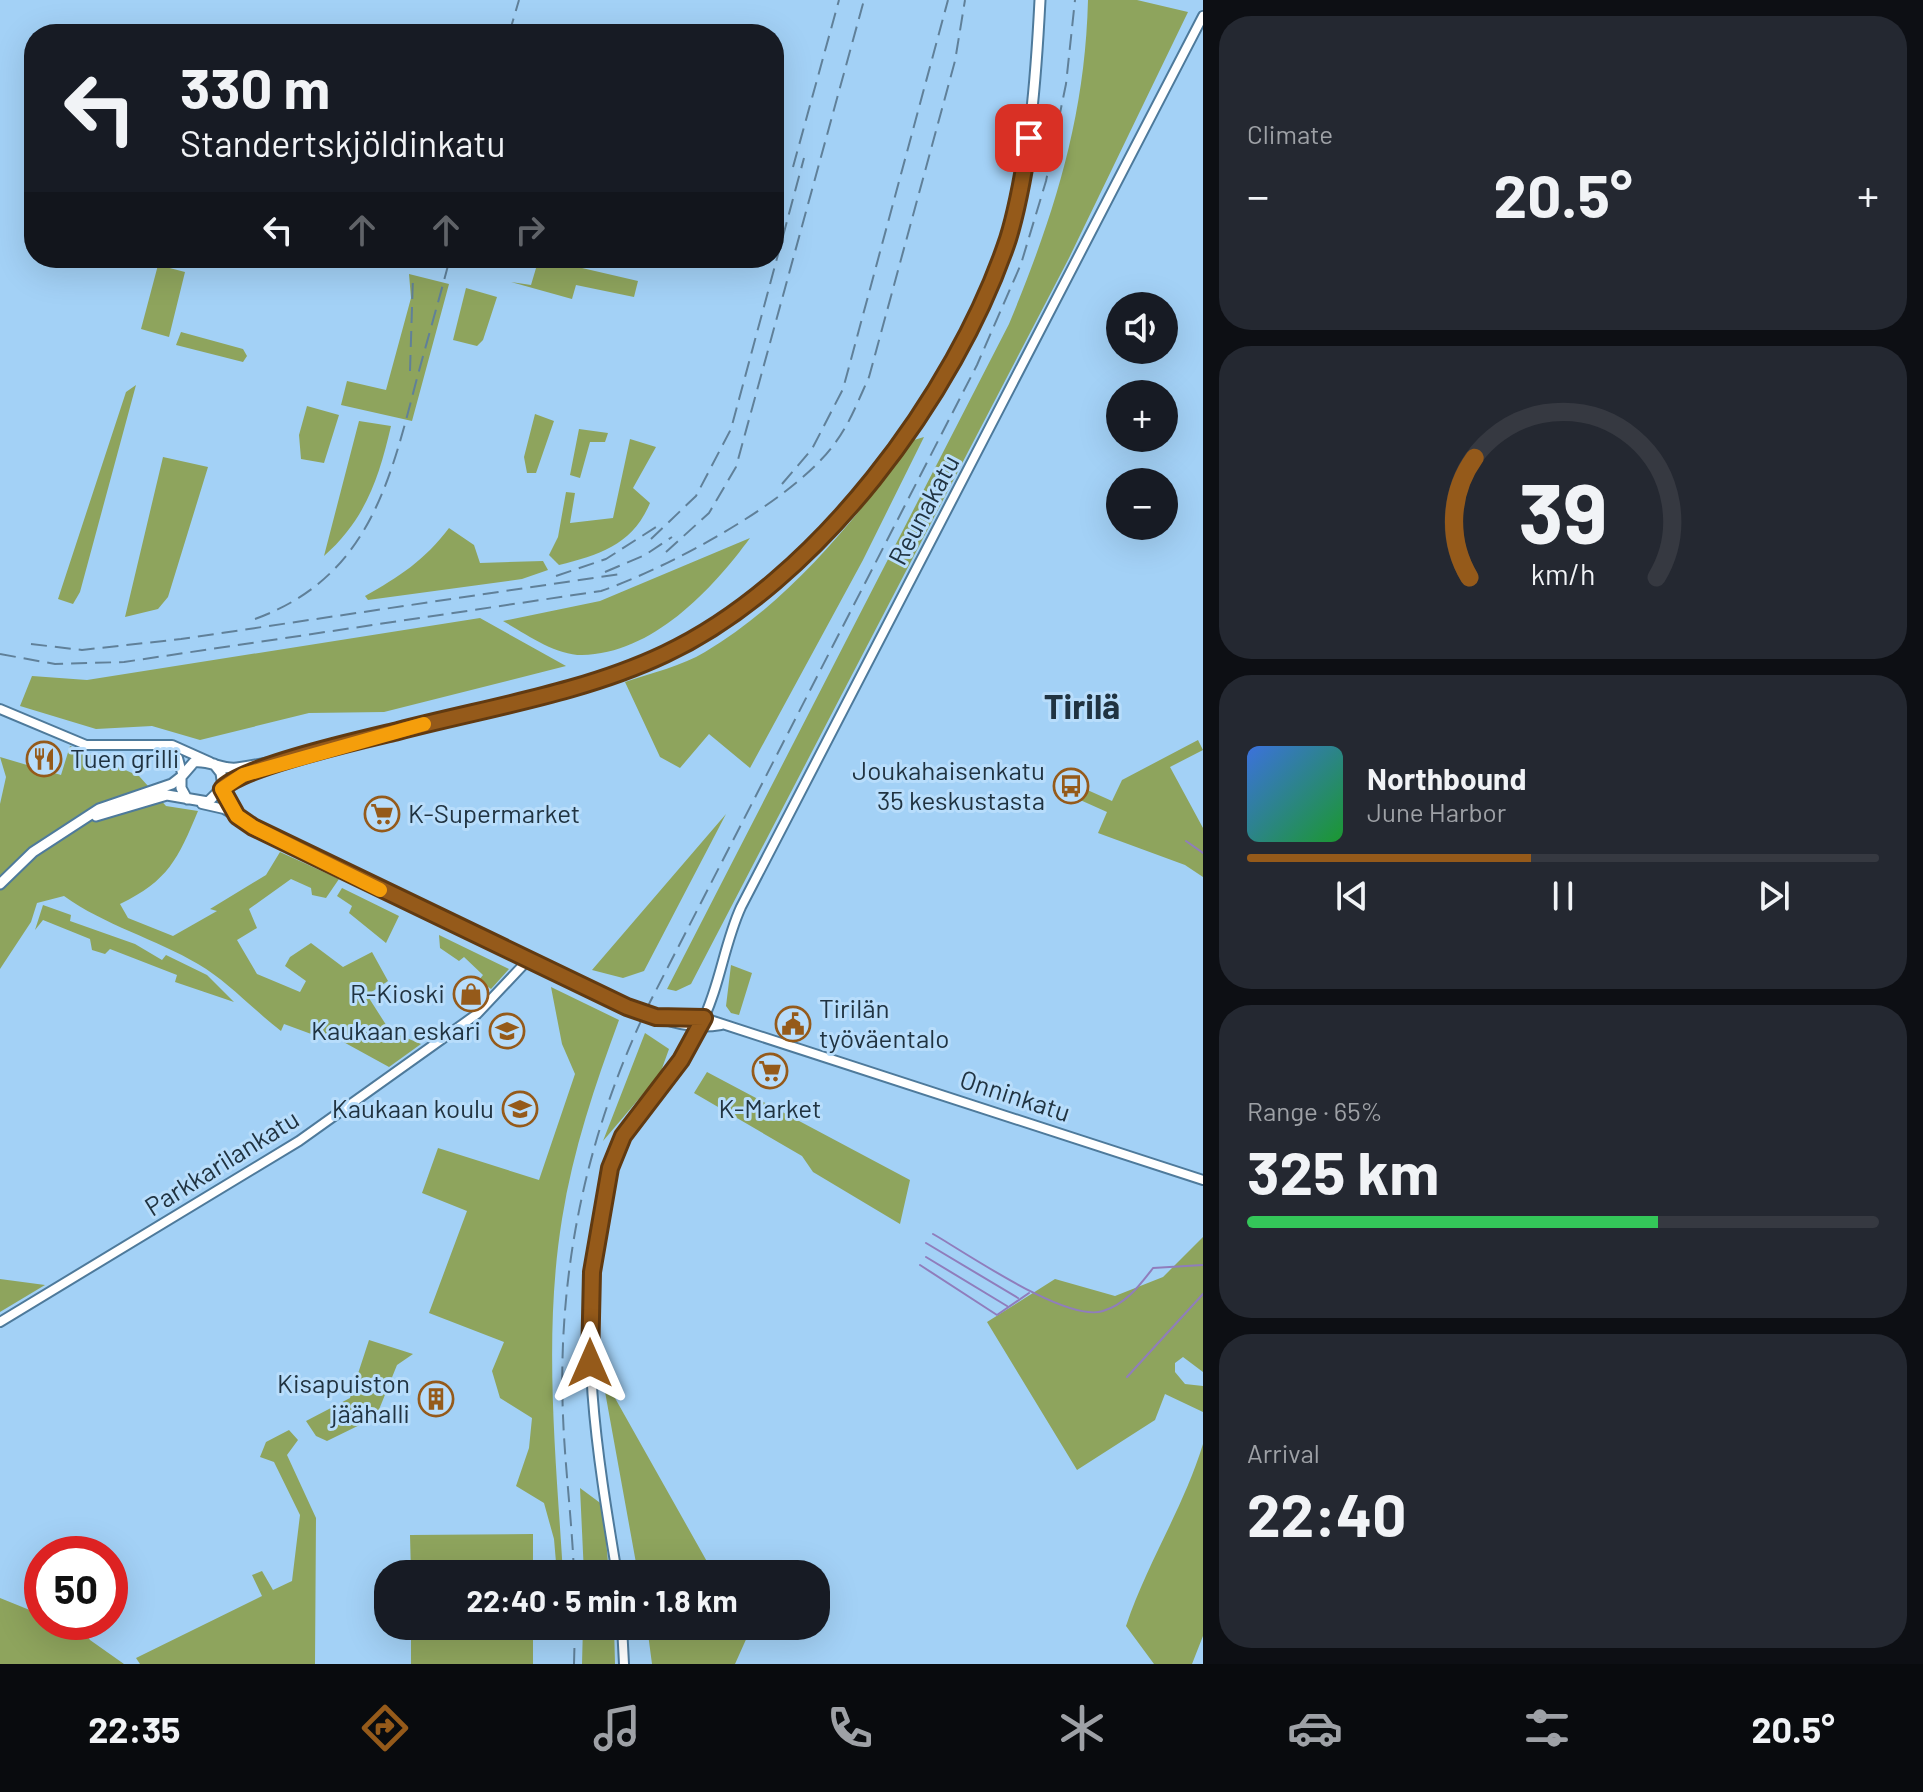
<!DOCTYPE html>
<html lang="en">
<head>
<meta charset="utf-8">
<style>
	:root { --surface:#171b24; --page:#242831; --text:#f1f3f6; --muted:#9ea1a6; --line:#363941; --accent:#955a1a }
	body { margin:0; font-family:Barlow,sans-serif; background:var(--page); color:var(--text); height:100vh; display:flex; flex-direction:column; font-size:30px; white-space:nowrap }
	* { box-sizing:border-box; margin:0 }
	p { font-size:26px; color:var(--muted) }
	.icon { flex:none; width:44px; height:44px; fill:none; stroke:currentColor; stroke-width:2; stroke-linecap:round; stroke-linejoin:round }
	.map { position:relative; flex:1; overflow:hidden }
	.side { display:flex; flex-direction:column; gap:16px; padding:16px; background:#0d0f14; width:720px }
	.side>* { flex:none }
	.top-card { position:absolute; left:24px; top:24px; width:760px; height:244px; border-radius:32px; box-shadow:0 8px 32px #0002; background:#171b24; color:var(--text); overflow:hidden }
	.controls { position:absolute; left:1106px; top:292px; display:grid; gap:16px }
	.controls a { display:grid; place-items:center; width:72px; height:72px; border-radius:50%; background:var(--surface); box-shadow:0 8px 32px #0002; font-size:40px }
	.speed { position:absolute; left:24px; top:1536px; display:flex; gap:16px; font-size:40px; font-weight:700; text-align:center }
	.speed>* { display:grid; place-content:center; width:104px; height:104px; border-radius:50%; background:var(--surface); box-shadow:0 8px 32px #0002; line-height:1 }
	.speed .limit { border:12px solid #d22; background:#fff; color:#111 }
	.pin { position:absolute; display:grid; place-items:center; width:68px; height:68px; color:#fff; margin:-34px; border-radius:16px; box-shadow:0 4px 12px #0006 }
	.me { position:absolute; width:88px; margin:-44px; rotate:0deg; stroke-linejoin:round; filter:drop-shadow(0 0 6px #0008) }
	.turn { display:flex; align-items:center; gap:28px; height:168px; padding:0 24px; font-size:36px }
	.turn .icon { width:104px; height:104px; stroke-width:2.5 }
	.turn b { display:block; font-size:56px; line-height:68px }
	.lanes { display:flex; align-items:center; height:76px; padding:0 24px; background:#0003; justify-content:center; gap:40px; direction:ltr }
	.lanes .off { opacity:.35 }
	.big { font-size:60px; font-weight:700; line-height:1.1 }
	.side .tile { flex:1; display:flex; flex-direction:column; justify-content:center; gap:12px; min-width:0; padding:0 28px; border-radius:32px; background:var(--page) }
	.side .dial { align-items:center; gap:0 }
	.dial svg { height:208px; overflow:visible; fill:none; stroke:var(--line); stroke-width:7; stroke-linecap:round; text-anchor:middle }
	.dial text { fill:var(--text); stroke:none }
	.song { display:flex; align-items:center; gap:24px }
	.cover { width:96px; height:96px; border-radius:12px; background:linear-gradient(135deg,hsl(220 70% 55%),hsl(130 70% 35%)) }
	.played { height:8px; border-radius:4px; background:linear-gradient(90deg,var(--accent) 45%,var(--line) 45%) }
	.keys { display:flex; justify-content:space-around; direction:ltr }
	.heat { display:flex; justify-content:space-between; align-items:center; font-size:44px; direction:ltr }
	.charge { height:12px; border-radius:6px; background:linear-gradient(90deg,#34c759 65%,var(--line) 0) }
	.trip { position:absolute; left:374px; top:1560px; width:456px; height:80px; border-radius:32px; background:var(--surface); box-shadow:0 8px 32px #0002; font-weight:700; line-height:80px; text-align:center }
	.tab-bar { display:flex; height:128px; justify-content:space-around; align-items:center; background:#090b0e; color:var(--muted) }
	.tab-bar .icon { width:56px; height:56px }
	.tab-bar .on { color:var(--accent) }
	.tab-bar b { font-size:36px; color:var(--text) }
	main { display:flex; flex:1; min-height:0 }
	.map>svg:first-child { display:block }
</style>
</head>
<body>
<main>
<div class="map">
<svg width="1203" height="1664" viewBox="0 0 1203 1664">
	<rect width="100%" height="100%" fill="#a3d1f6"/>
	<path fill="#8ea45d" d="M1088,0H1137L1188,12L1069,258L691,984L676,991L667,989L1009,324C1054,215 1085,119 1088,0Z
		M539,258L638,281L634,297L576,285L572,299L511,282L531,285Z
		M158,265L185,272L169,337L141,329Z
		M409,274L449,284L412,421L341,405L347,381L386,390L411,298Z
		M466,288L497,297L483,340L477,346L453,340Z
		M181,332L243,349L247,356L243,362L176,345Z
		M136,385L80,592L73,604L58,599L126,392Z
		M307,406L339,415L324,463L301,459L299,435Z
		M535,414L554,421L536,473H527L524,457Z
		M359,421L391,426C379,478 365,520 324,556Z
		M579,429L608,433L605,442H590L580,478L570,475Z
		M924,437L863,560L750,768L709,734L680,768L660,757L625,682C651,673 682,666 705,652C792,600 855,519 914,440Z
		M630,439L656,447L633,488L650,503C633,544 600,555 559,565L549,555L558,537L566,492L575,493L570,523L613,518Z
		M163,457L208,467L168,597L158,609L125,617Z
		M449,528L474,545L480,563L543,561L548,570L522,579L368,600L365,596C399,577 425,560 449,528Z
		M750,538C712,590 652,654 582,655C555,655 526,634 503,621L600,601Z
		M480,618L566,666L384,712L309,713L200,740L152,726L96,729L20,706L32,676L87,680Z
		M1198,740L1203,750L1170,767L1203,828V877L1185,865L1098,833L1107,812L1069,795L1074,784L1112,801L1122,780Z
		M70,746L139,776L166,806L198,811C178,859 168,881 120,904L128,918L173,936L217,911L210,909L266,875L280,852L339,879L326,898L312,895L311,888L291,879L249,909L257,928L237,940L257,974L300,992L306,981L285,966L290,957L311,943L343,967L372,952L388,981L367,995L390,1031L421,1044L389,1067L338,1039L333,1042L284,1024L281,1031C252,1009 230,983 198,964C156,939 104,925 64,896L37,903L31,922L0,969V804L6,777L0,757L61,775Z
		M726,814L644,971L623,978L592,970Z
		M342,888L399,916L386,943L349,913L352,906L337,896Z
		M43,905L71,915L70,921L135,944L162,960L166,955L207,975L234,1002L175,982L177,975L110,949L105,954L92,950L90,939L43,920L35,930Z
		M439,935L509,969L491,989L479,980L483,975L464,957L459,961L440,948Z
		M731,965L752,973L739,1015L731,1013L726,1006Z
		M551,987L619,1020C595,1085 573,1150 562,1219C543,1336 556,1457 563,1574H557L554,1539L544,1503L516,1486L529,1448L532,1418L500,1398L492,1371L504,1342L429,1313L467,1211L422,1193L438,1148L539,1180L575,1074L562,1044Z
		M645,1033L669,1049L660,1074L603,1141Z
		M707,1072L910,1180L900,1224L813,1172L802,1156L694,1093Z
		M1203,1237V1372L1183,1357L1175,1363V1372L1185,1384L1203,1386V1412L1165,1394L1155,1420L1077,1470L987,1322L1055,1279L1115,1296L1163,1277Z
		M0,1279L45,1285L0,1312Z
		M369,1340L413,1354L397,1365L376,1417L327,1441L316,1436L306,1421L350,1398Z
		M602,1375L714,1574H638Z
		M289,1430L298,1440L287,1455L316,1518L315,1664H140L136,1658L262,1596L252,1575L262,1571L273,1590L292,1581L300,1515L274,1462L260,1457L266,1442Z
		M1203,1444V1636L1192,1664H1154L1126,1626C1147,1563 1183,1509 1203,1444Z
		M580,1488L603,1505L609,1574H584Z
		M533,1534V1574H411L410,1535Z
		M0,1598L42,1615V1622H79L90,1640L124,1664H0Z
		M411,1626H533V1664H411Z
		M583,1626H614L615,1664H582Z
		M647,1626H743L748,1635L735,1664H652Z"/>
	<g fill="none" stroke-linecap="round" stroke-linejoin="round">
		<path stroke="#907dbc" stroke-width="2" d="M1186,841L1203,853
			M933,1234C968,1254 1067,1323 1103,1311C1126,1304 1139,1286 1153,1268L1203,1265
			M926,1243L1018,1298
			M926,1257L1007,1306
			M920,1265L997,1315L1029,1293
			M1127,1377L1203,1294"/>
		<g stroke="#4e7a9b" stroke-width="12">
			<path id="secondary" d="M0,709L86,745H172L210,762
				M160,747L178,758L182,773
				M222,789L234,812
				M202,804L224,809L301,852L627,1007C660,1018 686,1031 721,1025
				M656,1017L704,1018L1203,1180
				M0,1322L299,1141L477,1014L527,961
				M617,1574C597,1454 577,1334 601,1212C606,1186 611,1160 623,1137C643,1097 680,1066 702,1022C720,986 724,944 741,907L1203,16
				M622,1626L624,1664"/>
		</g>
		<g stroke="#4e7a9b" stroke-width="13">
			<path id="primary" d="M223,787L234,778L277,765
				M187,799L181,788V777L194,762C210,760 222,770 237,768C311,757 384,734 456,716C516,700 579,689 636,667C755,621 835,529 908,428C949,370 989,305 1009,236C1030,159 1036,79 1040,0
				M96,816L167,795L208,802L223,787L221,773L214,764
				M0,884L33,852L99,809L172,784L181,777"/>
		</g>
		<use href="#secondary" stroke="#fff" stroke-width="8"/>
		<use href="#primary" stroke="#fff" stroke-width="9"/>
		<path stroke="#608099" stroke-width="2" stroke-dasharray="16 8" stroke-linecap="butt" d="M509,34L519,0
			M793,167L839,0
			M410,371L413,276
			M782,484L812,449L843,389L948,0
			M651,539L696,496L731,429L804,158
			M666,552L709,513L736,467L864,0
			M605,572L645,555L672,537
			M556,576L606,559L656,527
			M255,619C367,578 389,486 416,382C427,341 439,300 450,258
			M31,644L82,650L181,639L620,574
			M0,654L55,664L124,662L601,591C668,568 789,503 832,447C849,426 858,401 869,377L955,61L965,0
			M574,1574C572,1521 565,1468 563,1416C557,1271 587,1131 650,1002L977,365L1021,264L1046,181L1066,84L1075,0
			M574,1664L575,1626"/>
	</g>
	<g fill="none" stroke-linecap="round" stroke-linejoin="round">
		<g stroke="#613a11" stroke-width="20">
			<path id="route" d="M590,1363L592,1272L610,1168L623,1136L681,1060L704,1018L656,1017L627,1007L253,827L237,816L222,789C240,767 365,739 398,731C486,708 583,693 665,654C816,583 956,395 1008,239C1018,207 1024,171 1029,138"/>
		</g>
		<use href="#route" stroke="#955a1a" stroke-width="14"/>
		<path stroke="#f59e0b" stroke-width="14" d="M380,890L253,827L237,816L222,789L243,775L424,724"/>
	</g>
	<defs>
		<g id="restaurant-ring" transform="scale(1.8)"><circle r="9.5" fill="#b8ddfb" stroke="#955a1a" stroke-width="1.5"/><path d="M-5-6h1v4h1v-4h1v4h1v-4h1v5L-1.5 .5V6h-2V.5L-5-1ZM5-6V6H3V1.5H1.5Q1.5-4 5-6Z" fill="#955a1a"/></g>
		<g id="bus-ring" transform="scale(1.8)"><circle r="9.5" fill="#b8ddfb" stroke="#955a1a" stroke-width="1.5"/><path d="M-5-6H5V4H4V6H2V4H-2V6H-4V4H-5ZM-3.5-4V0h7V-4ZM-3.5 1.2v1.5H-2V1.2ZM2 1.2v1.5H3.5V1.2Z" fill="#955a1a"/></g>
		<g id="supermarket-ring" transform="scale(1.8)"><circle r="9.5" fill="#b8ddfb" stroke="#955a1a" stroke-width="1.5"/><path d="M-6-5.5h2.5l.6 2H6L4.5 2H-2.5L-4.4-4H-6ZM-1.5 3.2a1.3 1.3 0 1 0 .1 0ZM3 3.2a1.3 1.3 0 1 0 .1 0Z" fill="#955a1a"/></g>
		<g id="shop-ring" transform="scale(1.8)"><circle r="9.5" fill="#b8ddfb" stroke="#955a1a" stroke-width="1.5"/><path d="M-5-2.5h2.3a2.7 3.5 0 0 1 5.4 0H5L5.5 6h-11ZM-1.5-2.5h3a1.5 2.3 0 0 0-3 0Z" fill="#955a1a"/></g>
		<g id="civic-ring" transform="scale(1.8)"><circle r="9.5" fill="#b8ddfb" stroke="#955a1a" stroke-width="1.5"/><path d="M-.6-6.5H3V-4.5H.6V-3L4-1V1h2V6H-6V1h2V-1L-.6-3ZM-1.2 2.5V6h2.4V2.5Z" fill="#955a1a"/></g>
		<g id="school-ring" transform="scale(1.8)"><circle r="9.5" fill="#b8ddfb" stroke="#955a1a" stroke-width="1.5"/><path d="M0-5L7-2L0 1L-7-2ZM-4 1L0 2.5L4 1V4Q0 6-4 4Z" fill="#955a1a"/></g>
		<g id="building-ring" transform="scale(1.8)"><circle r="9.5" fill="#b8ddfb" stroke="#955a1a" stroke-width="1.5"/><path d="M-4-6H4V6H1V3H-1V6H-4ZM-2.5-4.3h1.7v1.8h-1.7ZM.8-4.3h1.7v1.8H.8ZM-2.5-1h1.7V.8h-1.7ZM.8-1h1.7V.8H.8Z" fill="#955a1a"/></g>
	</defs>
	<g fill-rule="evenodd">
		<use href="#restaurant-ring" x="44" y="759"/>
		<use href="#bus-ring" x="1071" y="786"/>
		<use href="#supermarket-ring" x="382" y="814"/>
		<use href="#shop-ring" x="471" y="994"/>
		<use href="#civic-ring" x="793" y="1024"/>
		<use href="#school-ring" x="507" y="1031"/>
		<use href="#supermarket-ring" x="770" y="1071"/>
		<use href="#school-ring" x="520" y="1109"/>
		<use href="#building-ring" x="436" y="1399"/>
	</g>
	<g text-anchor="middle" stroke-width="6" stroke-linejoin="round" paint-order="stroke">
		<g font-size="26" fill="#203341" stroke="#b8ddfb">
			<text transform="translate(924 510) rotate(-62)" y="9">Reunakatu</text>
			<text transform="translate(1015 1096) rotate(18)" y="9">Onninkatu</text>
			<text transform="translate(222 1163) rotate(-32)" y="9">Parkkarilankatu</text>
		</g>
		<g font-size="26" fill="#203341" stroke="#b8ddfb" text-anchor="end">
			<text x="70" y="768" text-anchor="start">Tuen grilli</text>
			<text x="1045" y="780">Joukahaisenkatu<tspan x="1045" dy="30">35 keskustasta</tspan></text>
			<text x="408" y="823" text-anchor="start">K-Supermarket</text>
			<text x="445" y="1003">R-Kioski</text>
			<text x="819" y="1018" text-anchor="start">Tirilän<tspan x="819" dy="30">työväentalo</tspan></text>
			<text x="481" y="1040">Kaukaan eskari</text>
			<text x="494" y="1118">Kaukaan koulu</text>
			<text x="770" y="1118" text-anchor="middle">K-Market</text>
			<text x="410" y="1393">Kisapuiston<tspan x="410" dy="30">jäähalli</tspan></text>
		</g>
		<g font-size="34" font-weight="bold" fill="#203341" stroke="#b8ddfb">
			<text x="1082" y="719">Tirilä</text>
		</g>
	</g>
</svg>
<div class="controls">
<a><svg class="icon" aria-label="sound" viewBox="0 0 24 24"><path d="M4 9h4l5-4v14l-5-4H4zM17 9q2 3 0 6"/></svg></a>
<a>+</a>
<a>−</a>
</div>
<div class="speed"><div class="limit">50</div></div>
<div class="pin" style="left:1029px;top:138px;background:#d93025"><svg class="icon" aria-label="arrive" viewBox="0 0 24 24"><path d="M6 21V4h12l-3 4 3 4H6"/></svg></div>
<svg class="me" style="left:590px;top:1363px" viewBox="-20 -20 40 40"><path d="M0-17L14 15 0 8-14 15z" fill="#955a1a" stroke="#fff" stroke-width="4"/></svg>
<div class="trip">22:40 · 5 min · 1.8 km</div>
<div class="top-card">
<div class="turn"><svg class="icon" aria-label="left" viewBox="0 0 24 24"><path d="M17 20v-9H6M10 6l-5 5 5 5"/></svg><div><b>330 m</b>Standertskjöldinkatu</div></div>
<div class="lanes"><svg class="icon" aria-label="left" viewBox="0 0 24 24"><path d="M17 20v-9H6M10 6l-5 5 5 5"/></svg><svg class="icon off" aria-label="ahead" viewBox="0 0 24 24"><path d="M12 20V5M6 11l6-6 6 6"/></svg><svg class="icon off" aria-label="ahead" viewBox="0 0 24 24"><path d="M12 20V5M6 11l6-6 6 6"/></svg><svg class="icon off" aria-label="right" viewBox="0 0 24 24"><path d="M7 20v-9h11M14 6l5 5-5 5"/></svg></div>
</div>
</div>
<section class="side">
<div class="tile"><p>Climate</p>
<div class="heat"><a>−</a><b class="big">20.5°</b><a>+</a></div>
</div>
<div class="tile dial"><svg viewBox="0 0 100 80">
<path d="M14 69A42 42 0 1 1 86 69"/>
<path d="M14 69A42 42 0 0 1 16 23" stroke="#955a1a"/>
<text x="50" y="56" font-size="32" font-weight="700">39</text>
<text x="50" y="72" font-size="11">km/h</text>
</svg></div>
<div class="tile">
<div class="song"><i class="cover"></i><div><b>Northbound</b><p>June Harbor</p></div></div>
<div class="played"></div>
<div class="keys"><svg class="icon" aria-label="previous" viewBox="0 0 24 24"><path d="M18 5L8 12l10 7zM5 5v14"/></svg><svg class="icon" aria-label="pause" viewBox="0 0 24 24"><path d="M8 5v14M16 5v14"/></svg><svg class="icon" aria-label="next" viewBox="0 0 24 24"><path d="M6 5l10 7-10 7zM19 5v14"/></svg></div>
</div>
<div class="tile"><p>Range · 65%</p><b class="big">325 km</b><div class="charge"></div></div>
<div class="tile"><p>Arrival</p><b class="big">22:40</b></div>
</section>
</main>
<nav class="tab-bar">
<b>22:35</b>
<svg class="icon on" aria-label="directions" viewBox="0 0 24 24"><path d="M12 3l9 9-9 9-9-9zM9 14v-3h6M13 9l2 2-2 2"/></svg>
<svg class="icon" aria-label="music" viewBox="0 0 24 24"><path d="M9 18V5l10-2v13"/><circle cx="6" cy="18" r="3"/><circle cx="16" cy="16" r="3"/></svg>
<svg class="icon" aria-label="phone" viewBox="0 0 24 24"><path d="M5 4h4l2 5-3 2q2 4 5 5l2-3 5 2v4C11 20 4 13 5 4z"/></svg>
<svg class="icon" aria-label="climate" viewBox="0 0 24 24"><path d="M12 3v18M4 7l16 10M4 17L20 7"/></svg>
<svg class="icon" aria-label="car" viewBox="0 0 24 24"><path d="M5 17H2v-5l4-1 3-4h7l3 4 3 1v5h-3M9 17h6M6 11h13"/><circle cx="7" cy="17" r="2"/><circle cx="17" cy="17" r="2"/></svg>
<svg class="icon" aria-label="filters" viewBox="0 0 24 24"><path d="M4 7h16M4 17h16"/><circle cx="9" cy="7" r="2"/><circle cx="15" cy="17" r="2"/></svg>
<b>20.5°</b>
</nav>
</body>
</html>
